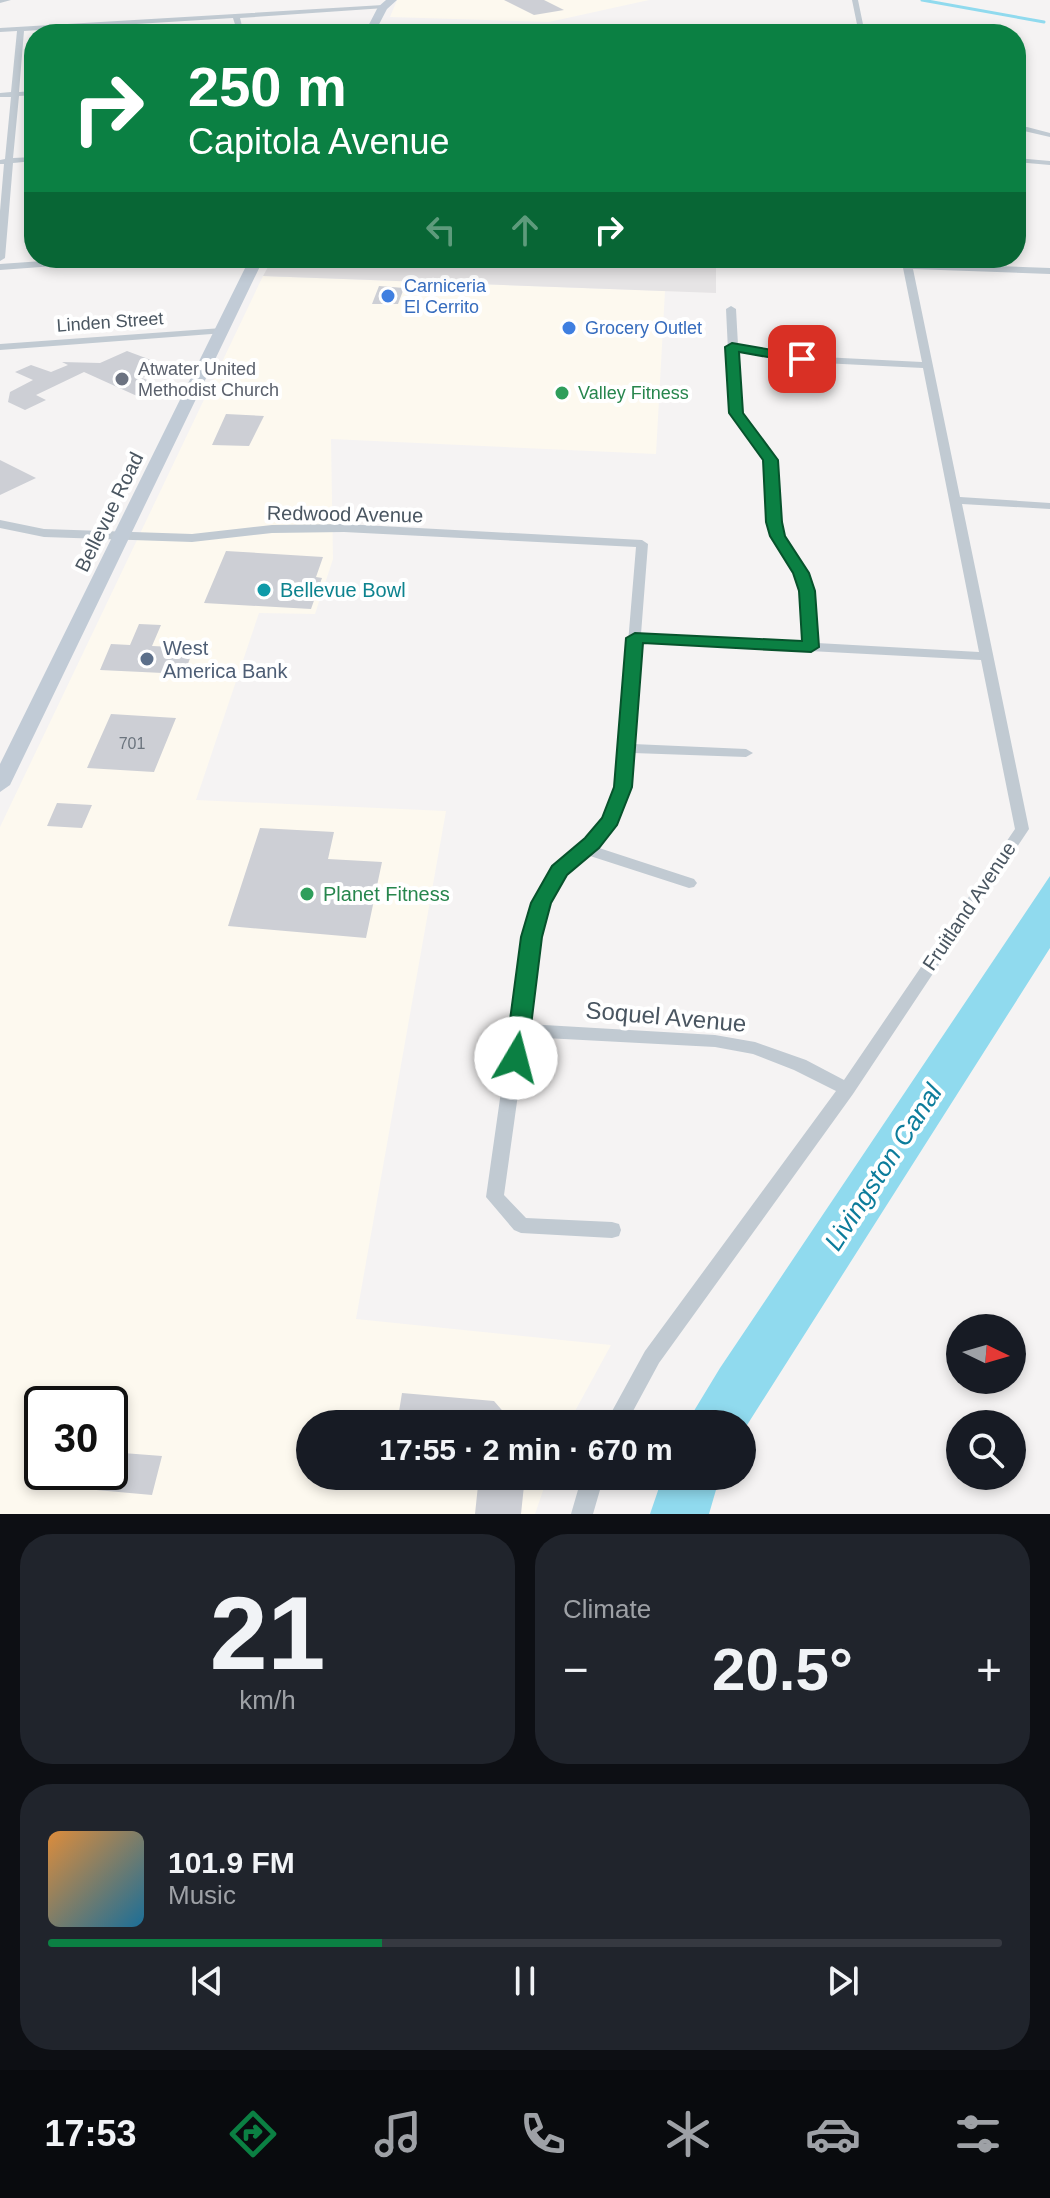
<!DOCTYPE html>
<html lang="en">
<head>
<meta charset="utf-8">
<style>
	:root { --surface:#171b24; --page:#20242c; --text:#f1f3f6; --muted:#9ea1a6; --line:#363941; --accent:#0b8043 }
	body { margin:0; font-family:Helvetica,sans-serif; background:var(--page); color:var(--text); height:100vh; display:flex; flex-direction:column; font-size:30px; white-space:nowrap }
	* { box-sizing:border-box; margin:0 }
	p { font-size:26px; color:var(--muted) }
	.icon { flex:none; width:44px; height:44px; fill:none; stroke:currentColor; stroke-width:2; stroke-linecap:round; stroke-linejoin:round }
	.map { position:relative; height:1514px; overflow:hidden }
	.panel { display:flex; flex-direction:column; gap:20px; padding:20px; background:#0d0f14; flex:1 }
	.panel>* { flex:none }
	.top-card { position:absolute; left:24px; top:24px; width:1002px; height:244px; border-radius:32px; box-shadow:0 4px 12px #0003; background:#0b8043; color:#fff; overflow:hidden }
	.needle { width:52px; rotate:95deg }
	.fabs { position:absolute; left:946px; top:1314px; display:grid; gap:16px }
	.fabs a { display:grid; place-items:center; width:80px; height:80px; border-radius:50%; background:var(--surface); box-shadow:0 4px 12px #0003; font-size:40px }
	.speed { position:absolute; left:24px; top:1386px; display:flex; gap:16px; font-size:40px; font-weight:700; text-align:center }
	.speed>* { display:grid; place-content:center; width:104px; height:104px; border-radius:50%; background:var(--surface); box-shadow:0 4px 12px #0003; line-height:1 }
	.speed .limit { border:4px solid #111; border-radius:12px; background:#fff; color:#111 }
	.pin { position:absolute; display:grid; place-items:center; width:68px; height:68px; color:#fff; margin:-34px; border-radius:16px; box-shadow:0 4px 12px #0006 }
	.me { position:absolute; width:88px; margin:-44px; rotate:8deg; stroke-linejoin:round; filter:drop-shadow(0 0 6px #0008) }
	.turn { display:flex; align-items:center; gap:28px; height:168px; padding:0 32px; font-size:36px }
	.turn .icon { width:104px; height:104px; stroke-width:2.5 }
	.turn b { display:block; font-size:56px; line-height:68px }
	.lanes { display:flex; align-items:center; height:76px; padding:0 32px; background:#0003; justify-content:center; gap:40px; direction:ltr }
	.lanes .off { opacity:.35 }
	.big { font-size:60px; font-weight:700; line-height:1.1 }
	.panel .widget { flex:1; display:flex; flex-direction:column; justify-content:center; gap:12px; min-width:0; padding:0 28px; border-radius:32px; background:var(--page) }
	.panel .dial { align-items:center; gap:0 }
	.dial b { font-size:104px; line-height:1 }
	.song { display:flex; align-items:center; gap:24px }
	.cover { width:96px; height:96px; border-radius:12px; background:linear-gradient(135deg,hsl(30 70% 55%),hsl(200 70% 35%)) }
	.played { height:8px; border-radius:4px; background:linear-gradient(90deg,var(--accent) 35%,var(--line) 35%) }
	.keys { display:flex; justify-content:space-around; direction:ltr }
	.heat { display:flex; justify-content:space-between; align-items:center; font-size:44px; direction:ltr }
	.panel .tiles { flex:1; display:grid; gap:20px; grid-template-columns:1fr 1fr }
	.widget:last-child { grid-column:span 2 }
	.trip { position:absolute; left:296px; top:1410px; width:460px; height:80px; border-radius:40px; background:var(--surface); box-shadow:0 4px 12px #0003; font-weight:700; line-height:80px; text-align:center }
	.menu { display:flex; height:128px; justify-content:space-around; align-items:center; background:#090b0e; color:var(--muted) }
	.menu .icon { width:56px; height:56px }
	.menu .active { color:var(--accent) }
	.menu b { font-size:36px; color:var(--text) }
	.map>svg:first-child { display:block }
</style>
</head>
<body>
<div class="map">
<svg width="1050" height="1514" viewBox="0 0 1050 1514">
	<rect width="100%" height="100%" fill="#f5f3f3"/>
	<path fill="#fdf9ef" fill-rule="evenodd" d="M397,0H649L549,22L390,17Z
		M263,276L665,291L656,454L331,439L333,559L315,614L259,613L196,800L446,811L356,1319L611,1345L568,1424H310V1476H548L535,1514H0V827ZM42,1404H110V1472H42Z"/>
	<path fill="#e6e4e5" d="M273,258H716V293L263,276Z"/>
	<path fill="#90daee" d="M1050,876V948L742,1433V1424H686L720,1368Z
		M663,1476H720L709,1514H650Z"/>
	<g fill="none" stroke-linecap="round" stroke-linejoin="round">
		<path stroke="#90daee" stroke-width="3" d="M922,0L1044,22"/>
	</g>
	<path fill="#cdcfd5" d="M504,0H544L564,10L534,15Z
		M379,286L404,288L398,304H372Z
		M127,351L167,366L142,378L160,385L137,396L84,372L36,395L46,400L25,410L8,402L10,392L33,380L15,372L31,365L51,372L68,365L62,362L100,363Z
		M226,414L264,416L249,446L212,445Z
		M0,460L36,478L0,495Z
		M226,551L323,557L316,577L322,578L311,609L204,603Z
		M139,624L161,625L152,646L194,648L184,674L100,670L111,644L130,645Z
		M111,714L176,718L154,772L87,768Z
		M57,803L92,805L82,828L47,826Z
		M260,828L334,832L328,859L382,862L366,938L228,926Z
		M402,1393L494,1401L514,1424H397Z
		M110,1452L162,1456L152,1495L74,1488L79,1472H110Z
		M479,1476H525L521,1514H475Z"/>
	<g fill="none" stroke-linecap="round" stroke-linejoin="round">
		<path fill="#c1cad2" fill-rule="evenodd" d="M0,0H11L0,3Z
			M852,0H858L865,34H859Z
			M383,5L385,8L240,18L244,34H238L233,18L24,31L19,92L34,91V95L19,96L13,158L34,157V161L13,163L5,258L0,261V211L4,164H0V160L5,159L11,97H0V93L11,92L17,31L0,32V28Z
			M1027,127L1050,133V137L1024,131V127Z
			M1016,158L1050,161V165L1016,162Z
			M85,258H128L123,261L0,270V264Z
			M901,258H911L912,263L1050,268V274L913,269L960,497L1050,503V509L962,504L1029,829L853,1094L659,1363L626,1424H605L645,1351L836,1091L794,1070L753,1054L715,1047L526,1037L504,1195L526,1218L612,1222L619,1224L621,1230L619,1236L612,1238L521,1233L514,1230L486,1197L523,937L533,903L554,867L587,840L604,819L616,787L636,547L344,532L272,533L192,542L44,537L0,528V520L44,529L192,534L272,525L344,524L642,540L648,544L641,634L804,643L801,591L795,573L772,536L768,522L764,460L731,413L726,309L731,306L736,309L738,345L802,356L922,362ZM738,351L802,362L923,368L979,652L817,643L813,591L807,573L784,536L780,522L776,460L741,413ZM641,642L981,660L1015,829L844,1080L806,1060L755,1042L715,1035L527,1024C534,975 534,918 564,876C569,868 580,862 587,855L689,888L694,887L697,883L694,879L596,847C625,815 630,795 633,753L746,757L753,753L746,749L633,744Z
			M222,328L227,331L225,333L0,350V344Z
			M582,1476H604L593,1514H571Z"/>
		<path fill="#c1cbd6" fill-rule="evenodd" d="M386,0H397L387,9L374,34H364L378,7Z
			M250,258H264L10,785L0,792V764Z"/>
	</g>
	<path fill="#0b8043" stroke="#07532c" stroke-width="2" d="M732,343L802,355L809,359L802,363L739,352L743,413L778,460L782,522L785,536L809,573L815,591L819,647L811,652L643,643L632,787L617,825L599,848L567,875L551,903L542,937L527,1058L524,1064L516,1066L508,1064L505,1058L521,937L531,903L552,866L585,838L602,818L614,787L626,638L635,633L802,641L799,591L793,573L770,536L766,522L763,460L729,413L725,347Z"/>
	<g fill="#3f7fe0" stroke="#fff" stroke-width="3">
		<circle cx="388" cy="296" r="8"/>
		<circle cx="569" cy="328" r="8"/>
	</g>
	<circle fill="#6b7280" stroke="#fff" stroke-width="3" cx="122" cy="379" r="8"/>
	<g fill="#2e9e5b" stroke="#fff" stroke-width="3">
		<circle cx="562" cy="393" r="8"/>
		<circle cx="307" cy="894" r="8"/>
	</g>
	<circle fill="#0f9aa8" stroke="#fff" stroke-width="3" cx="264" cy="590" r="8"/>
	<circle fill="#5c6f8a" stroke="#fff" stroke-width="3" cx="147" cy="659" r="8"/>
	<g text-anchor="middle" stroke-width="8" stroke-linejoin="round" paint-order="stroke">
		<g font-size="16" fill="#6b747e">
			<text x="132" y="749">701</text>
		</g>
		<g font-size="18" fill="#366cbe" stroke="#fff" text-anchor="start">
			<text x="404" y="292">Carniceria<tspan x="404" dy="21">El Cerrito</tspan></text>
			<text x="585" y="334">Grocery Outlet</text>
		</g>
		<g font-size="18" fill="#4a5661" stroke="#fff">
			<text transform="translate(110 322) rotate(-4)" y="6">Linden Street</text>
		</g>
		<g font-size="18" fill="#5b616d" stroke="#fff" text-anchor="start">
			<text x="138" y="375">Atwater United<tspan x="138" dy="21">Methodist Church</tspan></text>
		</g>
		<g font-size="18" fill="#27864d" stroke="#fff" text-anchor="start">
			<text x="578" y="399">Valley Fitness</text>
		</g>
		<g font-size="20" fill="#4a5661" stroke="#fff">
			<text transform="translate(109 512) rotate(-64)" y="7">Bellevue Road</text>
			<text transform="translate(345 514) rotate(1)" y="7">Redwood Avenue</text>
			<text transform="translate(969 906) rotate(-56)" y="7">Fruitland Avenue</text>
		</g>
		<g font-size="20" fill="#0d838f" stroke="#fff" text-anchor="start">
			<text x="280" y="597">Bellevue Bowl</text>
		</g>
		<g font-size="20" fill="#4e5e75" stroke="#fff" text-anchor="start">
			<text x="163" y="655">West<tspan x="163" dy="23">America Bank</tspan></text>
		</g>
		<g font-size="20" fill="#27864d" stroke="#fff" text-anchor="start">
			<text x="323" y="901">Planet Fitness</text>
		</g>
		<g font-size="24" fill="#4a5661" stroke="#fff">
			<text transform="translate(666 1017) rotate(5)" y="8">Soquel Avenue</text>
		</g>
		<g font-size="26" font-style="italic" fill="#0c7c9b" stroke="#fff">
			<text transform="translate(883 1167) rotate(-57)" y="9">Livingston Canal</text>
		</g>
	</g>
</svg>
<div class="fabs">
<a><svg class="needle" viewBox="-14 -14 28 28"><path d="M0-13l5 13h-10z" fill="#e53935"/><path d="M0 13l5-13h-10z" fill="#9ea1a6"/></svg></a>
<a><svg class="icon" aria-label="search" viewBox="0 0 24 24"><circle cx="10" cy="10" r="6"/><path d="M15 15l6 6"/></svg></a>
</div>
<div class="speed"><div class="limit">30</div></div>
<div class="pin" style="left:802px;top:359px;background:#d93025"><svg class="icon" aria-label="arrive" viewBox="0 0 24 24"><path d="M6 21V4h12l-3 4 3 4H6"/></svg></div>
<svg class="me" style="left:516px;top:1058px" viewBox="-20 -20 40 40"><circle r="19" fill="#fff"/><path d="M0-13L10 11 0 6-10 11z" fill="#0b8043"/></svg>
<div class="trip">17:55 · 2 min · 670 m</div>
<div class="top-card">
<div class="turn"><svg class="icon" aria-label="right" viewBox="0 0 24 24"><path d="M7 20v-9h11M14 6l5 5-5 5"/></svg><div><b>250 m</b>Capitola Avenue</div></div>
<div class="lanes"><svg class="icon off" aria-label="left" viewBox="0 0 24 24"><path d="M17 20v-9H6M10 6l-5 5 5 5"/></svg><svg class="icon off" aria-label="ahead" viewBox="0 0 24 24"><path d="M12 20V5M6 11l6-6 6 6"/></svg><svg class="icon" aria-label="right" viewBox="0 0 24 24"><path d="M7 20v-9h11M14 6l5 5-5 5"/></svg></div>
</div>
</div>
<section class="panel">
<div class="tiles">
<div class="widget dial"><b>21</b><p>km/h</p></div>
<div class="widget"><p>Climate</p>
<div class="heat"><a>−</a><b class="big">20.5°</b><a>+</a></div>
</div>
<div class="widget">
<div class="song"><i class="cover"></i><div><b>101.9 FM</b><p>Music</p></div></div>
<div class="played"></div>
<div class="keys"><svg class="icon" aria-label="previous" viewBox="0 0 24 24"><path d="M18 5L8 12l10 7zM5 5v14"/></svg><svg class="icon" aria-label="pause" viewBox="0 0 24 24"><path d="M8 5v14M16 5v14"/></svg><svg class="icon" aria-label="next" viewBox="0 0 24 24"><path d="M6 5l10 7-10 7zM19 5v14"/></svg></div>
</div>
</div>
</section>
<nav class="menu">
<b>17:53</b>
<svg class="icon active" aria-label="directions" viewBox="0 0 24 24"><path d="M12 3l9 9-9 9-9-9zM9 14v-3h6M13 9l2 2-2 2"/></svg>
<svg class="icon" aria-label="music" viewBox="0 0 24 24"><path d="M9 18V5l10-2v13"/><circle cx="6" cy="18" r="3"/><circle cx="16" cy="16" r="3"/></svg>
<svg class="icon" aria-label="phone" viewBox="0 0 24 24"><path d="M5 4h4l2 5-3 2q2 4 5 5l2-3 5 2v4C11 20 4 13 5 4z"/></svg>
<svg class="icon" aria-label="climate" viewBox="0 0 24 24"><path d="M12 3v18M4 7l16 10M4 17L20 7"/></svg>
<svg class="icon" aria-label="car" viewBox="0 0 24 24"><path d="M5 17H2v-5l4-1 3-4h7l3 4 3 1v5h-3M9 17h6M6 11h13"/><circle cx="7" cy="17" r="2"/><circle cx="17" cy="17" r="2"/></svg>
<svg class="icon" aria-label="filters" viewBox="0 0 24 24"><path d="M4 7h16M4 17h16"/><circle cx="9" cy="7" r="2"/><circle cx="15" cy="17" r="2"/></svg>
</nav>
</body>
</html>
